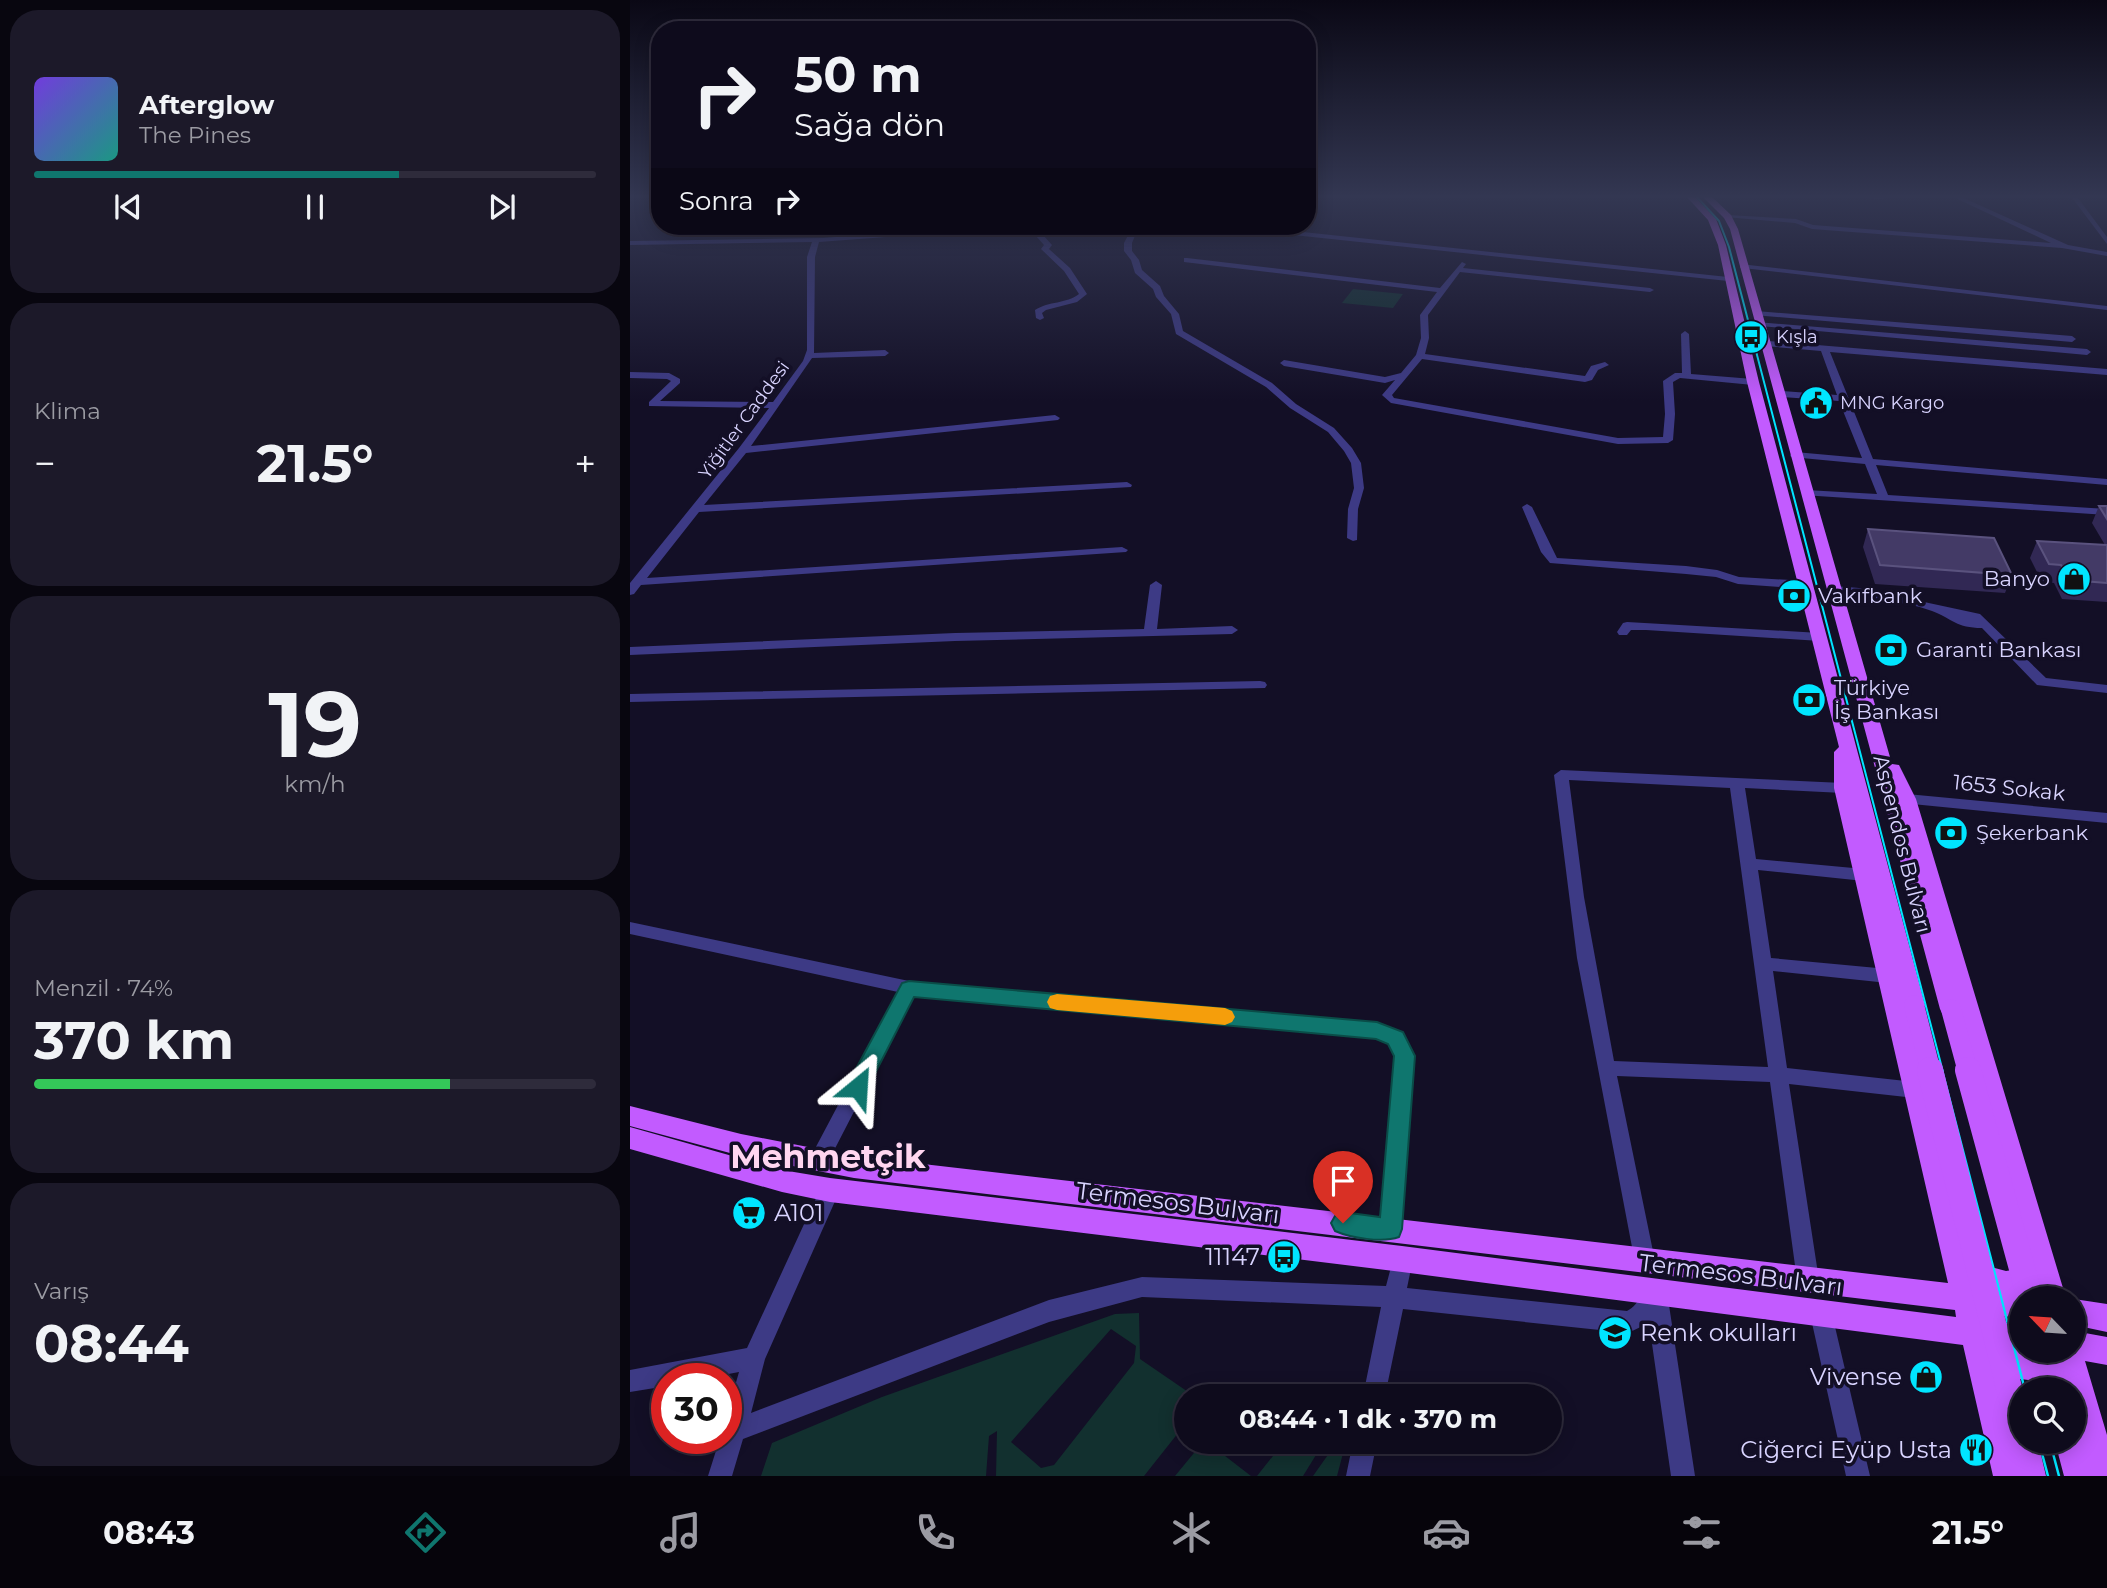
<!DOCTYPE html>
<html lang="tr">
<head>
<meta charset="utf-8">
<style>
	:root { --surface:#0e0b1c; --page:#1c1929; --text:#f1f3f6; --muted:#9b9ba3; --line:#2e2b3b; --accent:#0f766e }
	body { margin:0; font-family:Montserrat,sans-serif; background:var(--page); color:var(--text); height:100vh; display:flex; flex-direction:column; font-size:26px; white-space:nowrap }
	* { box-sizing:border-box; margin:0 }
	p { font-size:23px; color:var(--muted) }
	.icon { flex:none; width:38px; height:38px; fill:none; stroke:currentColor; stroke-width:2; stroke-linecap:round; stroke-linejoin:round }
	.map { position:relative; flex:1; overflow:hidden }
	.details { display:flex; flex-direction:column; gap:10px; padding:10px; background:#08060f; width:630px }
	.details>* { flex:none }
	.banner { position:absolute; left:21px; top:21px; width:665px; height:214px; border-radius:28px; box-shadow:0 4px 18px #0003,0 0 0 2px var(--line); background:#0e0b1c; color:var(--text); overflow:hidden }
	.needle { width:46px; rotate:295deg }
	.tools { position:absolute; left:1379px; top:1286px; display:grid; gap:14px }
	.tools a { display:grid; place-items:center; width:77px; height:77px; border-radius:50%; background:var(--surface); box-shadow:0 4px 18px #0003,0 0 0 2px var(--line); font-size:35px }
	.speed { position:absolute; left:21px; top:1363px; display:flex; gap:14px; font-size:35px; font-weight:700; text-align:center }
	.speed>* { display:grid; place-content:center; width:91px; height:91px; border-radius:50%; background:var(--surface); box-shadow:0 4px 18px #0003,0 0 0 2px var(--line); line-height:1 }
	.speed .limit { border:10px solid #d22; background:#fff; color:#111 }
	.pin { position:absolute; display:grid; place-items:center; width:60px; height:60px; color:#fff; margin:-72px -30px; border-radius:50% 50% 50% 0; rotate:-45deg; box-shadow:0 0 7px #0007 }
	.pin .icon { rotate:45deg }
	.me { position:absolute; width:77px; margin:-38px; rotate:27deg; stroke-linejoin:round; filter:drop-shadow(0 0 5px #0008) }
	.turn { display:flex; align-items:center; gap:24px; height:147px; padding:0 28px; font-size:32px }
	.turn .icon { width:91px; height:91px; stroke-width:2.5 }
	.turn b { display:block; font-size:49px; line-height:60px }
	.then { display:flex; align-items:center; height:66px; padding:0 28px; background:#0003; gap:14px; font-size:26px }
	.big { font-size:52px; font-weight:700; line-height:1.1 }
	.details .card { flex:1; display:flex; flex-direction:column; justify-content:center; gap:10px; min-width:0; padding:0 24px; border-radius:28px; background:var(--page) }
	.details .dial { align-items:center; gap:0 }
	.dial b { font-size:91px; line-height:1 }
	.song { display:flex; align-items:center; gap:21px }
	.cover { width:84px; height:84px; border-radius:10px; background:linear-gradient(135deg,hsl(260 70% 55%),hsl(170 70% 35%)) }
	.played { height:7px; border-radius:4px; background:linear-gradient(90deg,var(--accent) 65%,var(--line) 65%) }
	.keys { display:flex; justify-content:space-around; direction:ltr }
	.heat { display:flex; justify-content:space-between; align-items:center; font-size:38px; direction:ltr }
	.charge { height:10px; border-radius:5px; background:linear-gradient(90deg,#34c759 74%,var(--line) 0) }
	.trip { position:absolute; left:544px; top:1384px; width:388px; height:70px; border-radius:35px; background:var(--surface); box-shadow:0 4px 18px #0003,0 0 0 2px var(--line); font-weight:700; line-height:70px; text-align:center }
	.tab-bar { display:flex; height:112px; justify-content:space-around; align-items:center; background:#06040b; color:var(--muted) }
	.tab-bar .icon { width:49px; height:49px }
	.tab-bar .on { color:var(--accent) }
	.tab-bar b { font-size:32px; color:var(--text) }
	main { display:flex; flex:1; min-height:0 }
	.map>svg:first-child { display:block }
</style>
</head>
<body>
<main>
<section class="details">
<div class="card">
<div class="song"><i class="cover"></i><div><b>Afterglow</b><p>The Pines</p></div></div>
<div class="played"></div>
<div class="keys"><svg class="icon" aria-label="previous" viewBox="0 0 24 24"><path d="M18 5L8 12l10 7zM5 5v14"/></svg><svg class="icon" aria-label="pause" viewBox="0 0 24 24"><path d="M8 5v14M16 5v14"/></svg><svg class="icon" aria-label="next" viewBox="0 0 24 24"><path d="M6 5l10 7-10 7zM19 5v14"/></svg></div>
</div>
<div class="card"><p>Klima</p>
<div class="heat"><a>−</a><b class="big">21.5°</b><a>+</a></div>
</div>
<div class="card dial"><b>19</b><p>km/h</p></div>
<div class="card"><p>Menzil · 74%</p><b class="big">370 km</b><div class="charge"></div></div>
<div class="card"><p>Varış</p><b class="big">08:44</b></div>
</section>
<div class="map">
<svg width="1477" height="1476" viewBox="0 0 1477 1476">
	<rect width="100%" height="100%" fill="#130f26"/>
	<path fill="#12302f" fill-rule="evenodd" d="M723,289L773,294L763,308L712,303Z
		M509,1313L510,1359L564,1396H556V1423L514,1476H366L367,1431L359,1436L356,1476H131L142,1443L252,1397L485,1314ZM481,1329L506,1346L504,1363L424,1465L411,1468L381,1442Z
		M573,1442H577L621,1476H545Z
		M654,1442H694L673,1476H627Z
		M707,1442H716L707,1476H683Z"/>
	<g fill="none" stroke-linecap="round" stroke-linejoin="round">
		<path fill="#3d3a85" fill-rule="evenodd" d="M1204,195H1255L1256,197L1253,199L1207,197Z
			M1319,195H1327L1438,245L1477,252V256L1432,248L1182,229L1165,223L1095,217L1098,215L1166,219L1183,225L1421,243Z
			M1440,195H1477L1475,197L1448,198L1477,237V244Z
			M352,226H379L376,228L189,242L185,257L184,353L255,350L259,353L255,356L182,358L121,446L425,415L430,418L428,420L116,453L74,505L497,482L502,485L501,487L69,512L17,578L492,547L498,550L496,552L11,585L4,594L0,595V583L109,448L139,408L19,406V402L41,381L37,379L0,378V372L39,373L50,379V383L30,401L143,402L173,361L177,350V257L182,242L0,245V241L193,238Z
			M403,226H409L413,235L422,245L419,249L440,268L457,294L447,302L416,310L412,313L414,318L410,320L406,318L405,310C419,301 436,304 449,294L434,271L411,249L414,245L406,236Z
			M503,226H509L502,243V251L509,260L512,270L530,286L534,296L549,314L553,331L642,383L666,404L704,428L722,448L731,463L734,488L728,509L727,540L723,541L717,538L718,509L724,488L721,463L714,451L698,432L660,408L636,387L546,334L541,314L526,297L523,289L505,273L501,260L494,251V243Z
			M555,226L608,229L625,227L1098,277L1102,279L1098,281L625,231L608,233L558,228Z
			M557,258L810,288L832,262L836,264L833,268L1020,288L1024,290L1020,292L830,272L798,315L799,338L795,354L955,376L961,366L975,362L979,365L968,370L962,380L955,382L792,359L762,395L764,398L988,438L1033,437L1035,414L1033,381L1045,373H1052L1051,334L1055,331L1059,334L1061,374L1123,379L1128,382L1123,385L1050,378L1043,382L1045,414L1043,440L1038,443L988,444L761,403L752,395L765,380L755,383L654,366L650,363L654,360L755,377L771,373L786,355L791,338L790,315L807,292L554,262V258Z
			M1110,264L1477,306V310L1113,268H1110Z
			M1126,311L1442,336L1446,339L1442,342L1123,315V311Z
			M1127,322L1457,349L1461,352L1457,355L1130,326H1127Z
			M1138,341L1477,369V375L1200,352L1243,459L1477,479V485L1246,465L1258,495L1477,509V515L1172,495V491L1176,490L1247,494L1235,464L1161,457L1160,455L1165,452L1232,458L1209,401L1152,397L1147,394L1152,391L1207,395L1191,351L1135,346V342Z
			M897,504L902,507L927,558L1056,566L1087,570L1109,577L1177,581L1183,585L1177,589L1108,584L1086,577L1056,574L920,563L911,552L892,507Z
			M526,581L532,585L527,629L602,626L608,630L602,634L325,641L0,655V647L325,633L514,629L520,585Z
			M1204,586L1229,588L1350,614L1416,678L1477,685V693L1407,685L1352,628C1326,628 1323,619 1302,611C1270,599 1233,600 1200,593L1198,590L1200,587Z
			M997,622L1190,633L1196,637L1190,641L1016,630H1001L997,635H989L987,632L993,623Z
			M630,681L635,682L637,685L635,688L0,702V694Z
			M931,770L1213,783L1220,788L1213,793L1115,788L1126,859L1234,869L1240,871L1242,875L1240,879L1234,881L1128,870L1141,958L1258,969L1264,971L1267,976L1264,981L1258,983L1143,971L1157,1068L1285,1082L1292,1084L1294,1090L1292,1096L1285,1098L1159,1084L1189,1280L1186,1287L1178,1290L1170,1287L1167,1280L1140,1082L987,1076L1025,1261L1022,1268L1014,1271L1006,1268L947,958L924,775ZM939,780L1100,788L1138,1067L984,1061L954,897Z
			M1277,794L1477,813V823L1272,803L1270,799L1272,795Z
			M0,922L279,981L704,1019L747,1024L772,1033L784,1056L770,1229L767,1236L760,1239L753,1236L750,1229L766,1056L759,1043L746,1038L704,1033L284,995L196,1166L189,1169L182,1166L179,1160L268,992L0,934Z
			M200,1181L207,1183L210,1190L135,1359L121,1413L419,1300L512,1277L756,1286L765,1252L772,1249L779,1252L783,1259L777,1288L997,1311C1011,1304 1012,1287 1026,1281L1034,1285L1037,1292L1065,1476H1041L1019,1323L998,1333L773,1309L755,1396H733L751,1307L512,1297L419,1322L113,1439L102,1476H78L90,1438H96V1417L109,1372L72,1379H37V1386L0,1392V1370L117,1348L193,1183Z
			M1191,1303L1199,1306L1202,1314L1240,1476H1216L1180,1314L1183,1306Z
			M723,1442H747L740,1476H716Z"/>
		<path fill="#c25bff" fill-rule="evenodd" d="M1055,195H1063L1086,219L1096,245L1129,382L1295,1005L1292,1011L1284,1014L1278,1012L1341,1265L1346,1263L1376,1271L1400,1267L1329,1015L1321,1018L1313,1015L1310,1009L1100,229L1094,218L1071,195H1080L1101,215L1108,229L1262,764L1269,765L1286,799L1436,1298H1409L1406,1291L1397,1294L1402,1298H1391V1318L1353,1314L1354,1320L1391,1325V1351H1403L1426,1360L1424,1351H1444V1331L1477,1337V1365L1455,1361L1477,1435V1476H1434L1425,1442H1444V1429L1446,1430L1444,1390H1435L1433,1385L1425,1388C1406,1380 1390,1377 1369,1379L1382,1432L1391,1428V1442H1408L1416,1476H1363L1333,1345L772,1272L200,1202L152,1192L0,1149V1127L152,1170L200,1178L772,1246L1326,1317L1325,1310L224,1178L111,1156L0,1126V1106L111,1134L224,1156L1318,1283L1204,788V752L1209,747L1117,382L1088,245L1078,220Z
			M1444,1299L1477,1304V1332L1444,1325Z"/>
		<path stroke="#00e5ff" stroke-width="2" d="M1065,195L1089,221L1099,247L1313,1072"/>
		<path stroke="#00e5ff" stroke-width="2.5" d="M1312,1070L1395,1390
			M1409,1442L1418,1476
			M1420,1442L1429,1476"/>
		<path stroke="#c25bff" stroke-width="20" d="M1284,1005L1301,1072
			M1321,1009L1338,1072"/>
		<path stroke="#c25bff" stroke-width="26" d="M1300,1070L1391,1436
			M1338,1070L1400,1298
			M1415,1351L1425,1390"/>
	</g>
	<path fill="#312854" d="M1469,506H1477V602L1432,599L1424,583L1412,582L1400,558L1407,541L1475,545L1462,523Z
		M1238,529L1382,575L1375,593L1245,584L1233,547Z"/>
	<path fill="#433a66" stroke="#5a527e" stroke-width="2" d="M1469,506H1477V519Z
		M1238,529L1364,538L1382,575L1250,565Z
		M1407,541L1477,545V583L1440,580L1431,565L1419,564Z"/>
	<linearGradient id="sky" x2="0" y2="1"><stop stop-color="#0a0815"/><stop offset="0.49" stop-color="#333752"/><stop offset="1" stop-color="#333752" stop-opacity="0"/></linearGradient>
	<rect width="1477" height="401" fill="url(#sky)"/>
	<path fill="#0f766e" stroke="#0a4d48" stroke-width="2" d="M279,981L747,1022L773,1032L785,1056L772,1229L769,1237C752,1243 721,1238 705,1231L701,1223L705,1216L713,1212L750,1217L764,1056L758,1044L746,1039L284,997L235,1093L228,1096L220,1093L217,1087L220,1080L272,983Z"/>
	<path fill="#f59e0b" d="M427,994L595,1008L602,1011L605,1017L602,1022L595,1025L427,1010L420,1008L417,1002L420,996Z"/>
	<defs>
		<g id="bus-disc" transform="scale(1.75)"><circle r="9.5" fill="#00e5ff" stroke="#130f26"/><path d="M-5-6H5V4H4V6H2V4H-2V6H-4V4H-5ZM-3.5-4V0h7V-4ZM-3.5 1.2v1.5H-2V1.2ZM2 1.2v1.5H3.5V1.2Z" fill="#111"/></g>
		<g id="civic-disc" transform="scale(1.75)"><circle r="9.5" fill="#00e5ff" stroke="#130f26"/><path d="M-.6-6.5H3V-4.5H.6V-3L4-1V1h2V6H-6V1h2V-1L-.6-3ZM-1.2 2.5V6h2.4V2.5Z" fill="#111"/></g>
		<g id="shop-disc" transform="scale(1.75)"><circle r="9.5" fill="#00e5ff" stroke="#130f26"/><path d="M-5-2.5h2.3a2.7 3.5 0 0 1 5.4 0H5L5.5 6h-11ZM-1.5-2.5h3a1.5 2.3 0 0 0-3 0Z" fill="#111"/></g>
		<g id="bank-disc" transform="scale(1.75)"><circle r="9.5" fill="#00e5ff" stroke="#130f26"/><path d="M-6-4H6V4H-6ZM0-2.3a2.3 2.3 0 1 0 0 4.6a2.3 2.3 0 1 0 0-4.6Z" fill="#111"/></g>
		<g id="supermarket-disc" transform="scale(1.75)"><circle r="9.5" fill="#00e5ff" stroke="#130f26"/><path d="M-6-5.5h2.5l.6 2H6L4.5 2H-2.5L-4.4-4H-6ZM-1.5 3.2a1.3 1.3 0 1 0 .1 0ZM3 3.2a1.3 1.3 0 1 0 .1 0Z" fill="#111"/></g>
		<g id="school-disc" transform="scale(1.75)"><circle r="9.5" fill="#00e5ff" stroke="#130f26"/><path d="M0-5L7-2L0 1L-7-2ZM-4 1L0 2.5L4 1V4Q0 6-4 4Z" fill="#111"/></g>
		<g id="restaurant-disc" transform="scale(1.75)"><circle r="9.5" fill="#00e5ff" stroke="#130f26"/><path d="M-5-6h1v4h1v-4h1v4h1v-4h1v5L-1.5 .5V6h-2V.5L-5-1ZM5-6V6H3V1.5H1.5Q1.5-4 5-6Z" fill="#111"/></g>
	</defs>
	<g fill-rule="evenodd">
		<use href="#bus-disc" x="1121" y="337"/>
		<use href="#civic-disc" x="1186" y="403"/>
		<use href="#shop-disc" x="1444" y="579"/>
		<use href="#bank-disc" x="1164" y="596"/>
		<use href="#bank-disc" x="1261" y="650"/>
		<use href="#bank-disc" x="1179" y="700"/>
		<use href="#bank-disc" x="1321" y="833"/>
		<use href="#supermarket-disc" x="119" y="1213"/>
		<use href="#bus-disc" x="654" y="1257"/>
		<use href="#school-disc" x="985" y="1333"/>
		<use href="#shop-disc" x="1296" y="1377"/>
		<use href="#restaurant-disc" x="1346" y="1450"/>
	</g>
	<g text-anchor="middle" stroke-width="7" stroke-linejoin="round" paint-order="stroke">
		<g font-size="18" fill="#d9d4ff" stroke="#130f26" text-anchor="start">
			<text x="1146" y="343">Kışla</text>
			<text x="1210" y="409">MNG Kargo</text>
		</g>
		<g font-size="18" fill="#d9d4ff" stroke="#130f26">
			<text transform="translate(114 420) rotate(-54)" y="6">Yiğitler Caddesi</text>
		</g>
		<g font-size="21" fill="#d9d4ff" stroke="#130f26" text-anchor="start">
			<text x="1420" y="586" text-anchor="end">Banyo</text>
			<text x="1188" y="603">Vakıfbank</text>
			<text x="1286" y="657">Garanti Bankası</text>
			<text x="1204" y="695">Türkiye<tspan x="1204" dy="24">İş Bankası</tspan></text>
			<text x="1346" y="840">Şekerbank</text>
		</g>
		<g font-size="21" fill="#d9d4ff" stroke="#130f26">
			<text transform="translate(1379 788) rotate(6)" y="7">1653 Sokak</text>
			<text transform="translate(1272 844) rotate(76)" y="7">Aspendos Bulvarı</text>
		</g>
		<g font-size="24" fill="#d9d4ff" stroke="#130f26">
			<text transform="translate(548 1203) rotate(7)" y="8">Termesos Bulvarı</text>
			<text transform="translate(1111 1275) rotate(7)" y="8">Termesos Bulvarı</text>
		</g>
		<g font-size="24" fill="#d9d4ff" stroke="#130f26" text-anchor="end">
			<text x="144" y="1221" text-anchor="start">A101</text>
			<text x="630" y="1265">11147</text>
			<text x="1010" y="1341" text-anchor="start">Renk okulları</text>
			<text x="1272" y="1385">Vivense</text>
			<text x="1322" y="1458">Ciğerci Eyüp Usta</text>
		</g>
		<g font-size="33" font-weight="bold" fill="#ffd6f0" stroke="#130f26">
			<text x="198" y="1168">Mehmetçik</text>
		</g>
	</g>
</svg>
<div class="tools">
<a><svg class="needle" viewBox="-14 -14 28 28"><path d="M0-13l5 13h-10z" fill="#e53935"/><path d="M0 13l5-13h-10z" fill="#9b9ba3"/></svg></a>
<a><svg class="icon" aria-label="search" viewBox="0 0 24 24"><circle cx="10" cy="10" r="6"/><path d="M15 15l6 6"/></svg></a>
</div>
<div class="speed"><div class="limit">30</div></div>
<div class="pin" style="left:713px;top:1223px;background:#d93025"><svg class="icon" aria-label="arrive" viewBox="0 0 24 24"><path d="M6 21V4h12l-3 4 3 4H6"/></svg></div>
<svg class="me" style="left:228px;top:1087px" viewBox="-20 -20 40 40"><path d="M0-17L14 15 0 8-14 15z" fill="#0f766e" stroke="#fff" stroke-width="4"/></svg>
<div class="trip">08:44 · 1 dk · 370 m</div>
<div class="banner">
<div class="turn"><svg class="icon" aria-label="right" viewBox="0 0 24 24"><path d="M7 20v-9h11M14 6l5 5-5 5"/></svg><div><b>50 m</b>Sağa dön</div></div>
<div class="then">Sonra<svg class="icon" aria-label="right" viewBox="0 0 24 24"><path d="M7 20v-9h11M14 6l5 5-5 5"/></svg></div>
</div>
</div>
</main>
<nav class="tab-bar">
<b>08:43</b>
<svg class="icon on" aria-label="directions" viewBox="0 0 24 24"><path d="M12 3l9 9-9 9-9-9zM9 14v-3h6M13 9l2 2-2 2"/></svg>
<svg class="icon" aria-label="music" viewBox="0 0 24 24"><path d="M9 18V5l10-2v13"/><circle cx="6" cy="18" r="3"/><circle cx="16" cy="16" r="3"/></svg>
<svg class="icon" aria-label="phone" viewBox="0 0 24 24"><path d="M5 4h4l2 5-3 2q2 4 5 5l2-3 5 2v4C11 20 4 13 5 4z"/></svg>
<svg class="icon" aria-label="climate" viewBox="0 0 24 24"><path d="M12 3v18M4 7l16 10M4 17L20 7"/></svg>
<svg class="icon" aria-label="car" viewBox="0 0 24 24"><path d="M5 17H2v-5l4-1 3-4h7l3 4 3 1v5h-3M9 17h6M6 11h13"/><circle cx="7" cy="17" r="2"/><circle cx="17" cy="17" r="2"/></svg>
<svg class="icon" aria-label="filters" viewBox="0 0 24 24"><path d="M4 7h16M4 17h16"/><circle cx="9" cy="7" r="2"/><circle cx="15" cy="17" r="2"/></svg>
<b>21.5°</b>
</nav>
</body>
</html>
